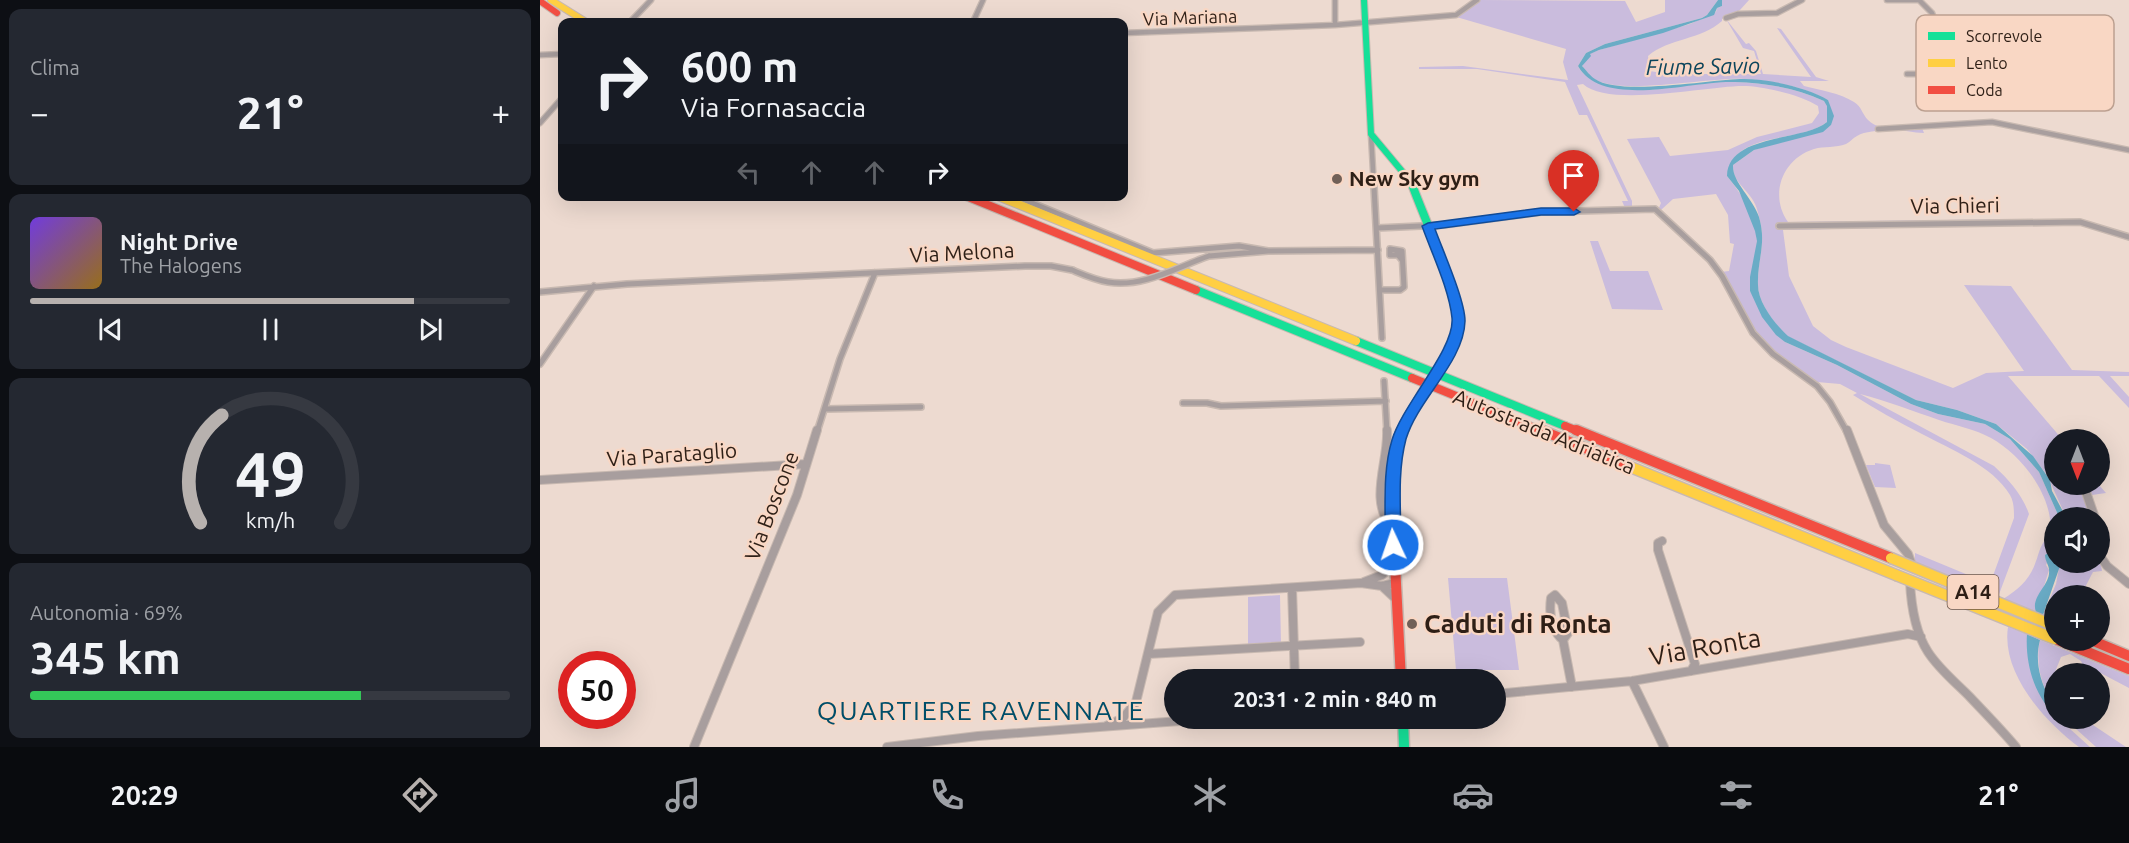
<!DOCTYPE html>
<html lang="it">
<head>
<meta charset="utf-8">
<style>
	:root { --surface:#171b24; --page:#242831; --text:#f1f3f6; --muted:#9ea1a6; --line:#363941; --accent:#b7b1ae }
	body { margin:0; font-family:Ubuntu,sans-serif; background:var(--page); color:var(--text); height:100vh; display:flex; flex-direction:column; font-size:22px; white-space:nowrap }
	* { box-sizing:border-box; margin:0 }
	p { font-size:20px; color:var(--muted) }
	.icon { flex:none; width:33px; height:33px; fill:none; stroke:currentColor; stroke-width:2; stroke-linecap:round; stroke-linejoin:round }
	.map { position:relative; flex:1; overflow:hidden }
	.drawer { display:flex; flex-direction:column; gap:9px; padding:9px; background:#0d0f14; width:540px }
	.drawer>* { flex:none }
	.guide { position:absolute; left:18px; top:18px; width:570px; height:183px; border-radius:12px; box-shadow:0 6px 24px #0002; background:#171b24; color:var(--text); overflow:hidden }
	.needle { width:39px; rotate:180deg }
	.tools { position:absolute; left:1504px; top:429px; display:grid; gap:12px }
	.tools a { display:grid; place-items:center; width:66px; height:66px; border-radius:50%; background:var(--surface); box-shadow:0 6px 24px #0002; font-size:30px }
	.speed { position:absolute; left:18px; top:651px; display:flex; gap:12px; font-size:30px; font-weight:700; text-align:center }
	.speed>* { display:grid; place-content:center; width:78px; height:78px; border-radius:50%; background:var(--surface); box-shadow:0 6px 24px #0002; line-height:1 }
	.speed .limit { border:9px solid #d22; background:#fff; color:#111 }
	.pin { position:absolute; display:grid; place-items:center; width:51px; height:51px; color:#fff; margin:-62px -26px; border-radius:50% 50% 50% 0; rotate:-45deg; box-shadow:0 0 6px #0007 }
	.pin .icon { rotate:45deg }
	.me { position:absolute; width:66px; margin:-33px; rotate:357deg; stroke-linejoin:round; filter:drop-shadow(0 0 4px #0008) }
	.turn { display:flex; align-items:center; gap:21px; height:126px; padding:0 24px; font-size:27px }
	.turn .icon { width:78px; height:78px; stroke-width:2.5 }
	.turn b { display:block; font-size:42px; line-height:51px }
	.lanes { display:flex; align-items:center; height:57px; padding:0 24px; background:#0003; justify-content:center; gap:30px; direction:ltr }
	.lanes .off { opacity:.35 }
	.big { font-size:45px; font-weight:600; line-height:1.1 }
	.drawer .tile { flex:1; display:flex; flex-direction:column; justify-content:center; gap:9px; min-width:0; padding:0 21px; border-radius:12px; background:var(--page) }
	.drawer .dial { align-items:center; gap:0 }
	.dial svg { height:156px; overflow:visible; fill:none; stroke:var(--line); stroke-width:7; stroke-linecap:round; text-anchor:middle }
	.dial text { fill:var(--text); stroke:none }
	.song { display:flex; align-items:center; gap:18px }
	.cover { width:72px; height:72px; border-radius:9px; background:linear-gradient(135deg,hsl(260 70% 55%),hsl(40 70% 35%)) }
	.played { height:6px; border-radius:3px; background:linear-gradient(90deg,var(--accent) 80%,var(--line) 80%) }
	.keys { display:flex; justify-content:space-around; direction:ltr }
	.heat { display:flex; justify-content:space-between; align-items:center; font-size:33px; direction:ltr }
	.charge { height:9px; border-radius:4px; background:linear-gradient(90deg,#34c759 69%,var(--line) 0) }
	.trip { position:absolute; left:624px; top:669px; width:342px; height:60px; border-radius:30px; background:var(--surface); box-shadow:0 6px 24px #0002; font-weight:600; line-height:60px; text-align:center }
	.dock { display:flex; height:96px; justify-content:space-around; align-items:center; background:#090b0e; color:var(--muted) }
	.dock .icon { width:42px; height:42px }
	.dock .active { color:var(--accent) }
	.dock b { font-size:27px; color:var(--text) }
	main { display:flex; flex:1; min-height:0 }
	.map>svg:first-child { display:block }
</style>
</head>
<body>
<main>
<section class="drawer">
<div class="tile"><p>Clima</p>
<div class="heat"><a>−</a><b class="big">21°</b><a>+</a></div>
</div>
<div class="tile">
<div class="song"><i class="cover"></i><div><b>Night Drive</b><p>The Halogens</p></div></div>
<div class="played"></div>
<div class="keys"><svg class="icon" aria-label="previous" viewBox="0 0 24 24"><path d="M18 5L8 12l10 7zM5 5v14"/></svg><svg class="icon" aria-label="pause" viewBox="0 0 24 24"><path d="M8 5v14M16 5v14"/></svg><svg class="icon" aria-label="next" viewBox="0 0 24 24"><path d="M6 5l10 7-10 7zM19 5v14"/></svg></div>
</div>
<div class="tile dial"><svg viewBox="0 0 100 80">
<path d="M14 69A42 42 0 1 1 86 69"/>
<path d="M14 69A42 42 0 0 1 25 14" stroke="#b7b1ae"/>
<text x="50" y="56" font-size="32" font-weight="700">49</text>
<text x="50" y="72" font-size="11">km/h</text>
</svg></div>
<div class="tile"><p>Autonomia · 69%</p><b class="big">345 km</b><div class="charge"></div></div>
</section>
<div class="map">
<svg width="1589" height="747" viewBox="0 0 1589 747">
	<rect width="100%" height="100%" fill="#eddad0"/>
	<path fill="#cabcdd" d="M938,0L1085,1L1096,22L1125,12V0H1178L1167,15L1162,18L1065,44L1046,53L1038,66C1042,74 1047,76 1055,80C1099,102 1148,80 1195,82C1226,83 1256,88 1284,101L1287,103V122C1259,144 1193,130 1187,176C1200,191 1216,218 1217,240C1217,256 1212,274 1210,291L1245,342L1297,365L1371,404L1398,414L1445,424L1470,439L1499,472L1519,517L1515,518V544L1506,565L1509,570L1496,612L1463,599C1478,590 1489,580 1495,564C1500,552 1499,545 1510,535C1515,498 1483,456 1451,438C1435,429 1417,426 1399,420C1373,411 1347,401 1320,394L1454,466C1469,480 1482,494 1489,514L1458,597L1375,563V553L1450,584L1474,518C1474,510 1474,502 1470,495C1453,466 1410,449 1382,434C1358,422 1335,409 1313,395L1317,393L1300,384L1277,382L1234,353L1213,331L1181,272L1189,271L1194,244L1190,243L1188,215L1176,194L1133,199L1121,210H1118L1121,203L1087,139L1119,137L1130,156L1188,150L1217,137L1272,123L1279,113L1278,106C1262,95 1223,86 1203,86C1167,86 1069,108 1043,84L1037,85L1092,201V209L1086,210L1082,201H1088L1047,115H1039L1025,82L937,69H879V67L923,66L1028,80L1023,62L1026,49L913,16L923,14Z
		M1182,0H1209L1200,10L1182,19V21C1161,40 1129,38 1108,56L1110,71L1127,74H1221L1214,51L1203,48L1186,19L1206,44L1209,43L1216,51L1223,74L1271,77L1237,28L1241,29L1276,77L1289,81H1260L1264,86C1280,90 1300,93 1314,102C1322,107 1322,114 1328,120C1341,133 1365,128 1382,128L1384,133C1372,133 1360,129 1348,130C1338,131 1325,131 1317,136C1313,138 1310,142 1306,144C1296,148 1284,146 1274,149C1242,159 1229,195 1248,222L1485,219L1489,225L1243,230L1249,276L1273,326L1291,340L1306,347L1413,388L1446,373L1484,371L1424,285L1471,286L1532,370L1589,372V376H1570L1589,397V408L1559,376H1468L1522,439L1515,440V484L1559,485L1566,493L1552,495L1550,499L1554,517H1526L1507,475L1487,449L1456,424L1417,410L1376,400L1247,336C1235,324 1218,303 1218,285C1217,259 1227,244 1219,217C1218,213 1217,208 1215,204C1208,189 1192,182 1193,165L1214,150L1233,143L1244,142L1250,138L1283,131L1291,125L1288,100C1264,87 1232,80 1204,79C1169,77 1081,96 1054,79C1049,76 1046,70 1042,66L1049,54L1059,50L1150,24L1176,12L1177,8L1182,6Z
		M1050,241H1058L1070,271H1108L1123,310L1072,309Z
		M1335,463L1350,465L1356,488L1335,487L1326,465H1335Z
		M1560,560L1562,571L1553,572L1541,595L1515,596V619L1503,615L1516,584L1520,563L1560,562Z
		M908,578H967L979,670H916Z
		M740,595L741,645L708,647V597Z
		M1468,627L1487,634L1506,707L1515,715V718L1519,719L1550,747H1539C1504,721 1461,673 1468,627Z
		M1500,640L1589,676V688L1551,668L1552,673H1546L1541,661L1530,654L1521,657L1515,672V706C1501,687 1495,662 1500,640Z
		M1525,719H1544L1586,747H1556Z"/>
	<path fill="#6aacc6" d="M1178,0H1182V6L1177,8L1174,15L1123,33L1059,50L1050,54L1051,56L1042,66C1046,70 1050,76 1055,79C1079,96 1168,80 1200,79C1225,78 1267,87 1288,100L1294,116L1291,125L1283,132L1214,150L1193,165C1192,182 1213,198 1219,217C1227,244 1217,260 1218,285C1218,303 1235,324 1248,336L1376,400L1417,410L1456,424L1493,456L1510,480L1512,491L1526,517H1519L1499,472L1470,439L1445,424L1398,414L1371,404L1297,365L1245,342L1236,335L1222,317L1210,291V277L1217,241L1215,231L1199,191L1187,176C1188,133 1263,142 1287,122V106L1284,101C1256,88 1226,83 1195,82C1153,80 1063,110 1038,66L1046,53L1065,44L1162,18L1167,15Z
		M1515,544V562L1520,563V566L1503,615L1496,612C1490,596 1511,585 1509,570C1509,565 1505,561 1505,555L1511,551Z
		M1487,634L1500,640C1495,659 1499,679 1509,697C1513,705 1515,706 1515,715C1494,695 1485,663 1487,634Z"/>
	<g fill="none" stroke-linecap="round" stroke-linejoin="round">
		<g stroke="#c8b9b1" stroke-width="7">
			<path id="street-far2" d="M795,0V25
				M1347,0H1379
				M1379,0L1392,13L1403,43L1424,74
				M1186,18L1198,14L1237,13L1262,0
				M90,22L111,0
				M433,22L443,0
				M584,33L795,25L916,15L937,0
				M0,55L22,54
				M1367,74H1424
				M0,123L22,98
				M1338,129L1452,122L1589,150
				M831,134L834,188"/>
		</g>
		<g stroke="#c8b9b1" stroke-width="8">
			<path id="street-far1" d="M834,187L842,338
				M475,196L613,253L699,246L728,251
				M1239,226L1540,222L1589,237
				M837,228L903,225L1001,212L1115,209L1170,260L1182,276L1213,333L1233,354L1277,386L1290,402L1307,432
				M669,256L728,251L838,250
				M840,290H860L864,287L862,251L850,249V255H858L862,260
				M0,292L87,284L485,266H511L532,270
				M0,364L54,286
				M844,381L847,432
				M643,403H667L681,406L846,401
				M286,409L381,407
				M277,432L300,359L335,273"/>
		</g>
		<g stroke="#c8b9b1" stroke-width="10">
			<path id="street" d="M847,430C849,461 828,501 852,527
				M1307,430L1344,525L1368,554L1372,565
				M0,480L266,464
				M1546,492L1555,518
				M1122,541L1118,543V550L1155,664L1151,671
				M1560,556L1567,566L1589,584
				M1370,581C1371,604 1375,632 1388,652C1399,669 1415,682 1429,696C1445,713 1461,729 1476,747
				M824,582L842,575L855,562
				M842,586L857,600
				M752,588L755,680
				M1015,595L1022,603L1028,633L1023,640C1011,630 1009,613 1011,598Z
				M1023,640L1032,687
				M608,654L820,642
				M1092,681L1124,747
				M956,694L1092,681L1368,634L1381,637
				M566,726L583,718L596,702L618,612L635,595L821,583L842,586L856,583
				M154,747L257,495L277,430
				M347,747L438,736L680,718"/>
		</g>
		<g stroke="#c8b9b1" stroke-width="8">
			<path id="fast-far2" d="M824,0L831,134L871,182L873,188"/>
		</g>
		<g stroke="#c8b9b1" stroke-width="10">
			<path id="fast-far1" d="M873,187C884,218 926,308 916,337C912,348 904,360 898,370
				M656,290L872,378
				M816,341L1025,426"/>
		</g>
		<g stroke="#c8b9b1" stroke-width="13">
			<path id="fast" d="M863,718L864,747"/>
		</g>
		<g stroke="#c8b9b1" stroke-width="8">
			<path id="slow-far2" d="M11,0L46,22"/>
		</g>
		<g stroke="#c8b9b1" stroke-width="10">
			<path id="slow-far1" d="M458,196L816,341"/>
		</g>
		<g stroke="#c8b9b1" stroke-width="13">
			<path id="slow" d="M1083,464L1356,575"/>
		</g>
		<g stroke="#c8b9b1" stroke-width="8">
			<path id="jam-far2" d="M0,1L17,13"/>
		</g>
		<g stroke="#c8b9b1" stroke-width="10">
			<path id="jam-far1" d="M426,196L656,290
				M872,378L1004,432
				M1025,426L1040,432
				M862,432L881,394"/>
		</g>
		<g stroke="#c8b9b1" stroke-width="13">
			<path id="jam" d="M1001,430L1083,464
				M1036,430L1351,558
				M1518,640L1589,669
				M1551,640L1589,656
				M861,680C859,641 857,603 855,564C853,524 845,467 863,430"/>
		</g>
		<use href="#street-far2" stroke="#a89e9e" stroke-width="4.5"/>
		<use href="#street-far1" stroke="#a89e9e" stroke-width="5"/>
		<use href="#street" stroke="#a89e9e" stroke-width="8"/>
		<use href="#fast-far2" stroke="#16e098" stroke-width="6"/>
		<use href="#fast-far1" stroke="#16e098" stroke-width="8"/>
		<use href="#fast" stroke="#16e098" stroke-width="10"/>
		<use href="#slow-far2" stroke="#ffcf43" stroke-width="6"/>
		<use href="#slow-far1" stroke="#ffcf43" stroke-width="8"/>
		<use href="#slow" stroke="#ffcf43" stroke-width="10"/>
		<use href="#jam-far2" stroke="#f24e42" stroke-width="6"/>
		<use href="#jam-far1" stroke="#f24e42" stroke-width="8"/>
		<use href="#jam" stroke="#f24e42" stroke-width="10"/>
		<g stroke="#c8b9b1" stroke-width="8" stroke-linecap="butt">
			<path id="street-bridge" d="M532,270C544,275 555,280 568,282C603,288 637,267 669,256"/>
		</g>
		<g stroke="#c8b9b1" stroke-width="10" stroke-linecap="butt">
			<path id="fast-bridge" d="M881,394L898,370"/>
		</g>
		<g stroke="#c8b9b1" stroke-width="13" stroke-linecap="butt">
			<path id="slow-bridge" d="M1351,558L1515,626
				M1356,575L1515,639"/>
		</g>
		<use href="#street-bridge" stroke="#a89e9e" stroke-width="5"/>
		<use href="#fast-bridge" stroke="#16e098" stroke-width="8"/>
		<use href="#slow-bridge" stroke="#ffcf43" stroke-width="10"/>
	</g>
	<path fill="#1a73e8" stroke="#114b97" stroke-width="1.5" d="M1001,208H1034L1040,212L1034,215H1001L895,229C903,251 925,300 925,321C924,362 878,399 866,439C857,473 861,510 861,545L859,550L853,552L848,550L845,545C846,510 842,473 852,440C862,405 915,349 912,318C909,289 892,254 882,226L888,223Z"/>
	<g fill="#716057" stroke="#f9d7c4" stroke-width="2">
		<circle cx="797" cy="179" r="6"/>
		<circle cx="872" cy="624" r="6"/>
	</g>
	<g text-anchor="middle" stroke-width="4.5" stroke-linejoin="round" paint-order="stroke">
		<g font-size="18" fill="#2e1f16" stroke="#f9d7c4">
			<text transform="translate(650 18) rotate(-2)" y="6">Via Mariana</text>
		</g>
		<rect fill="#f9d7c4" stroke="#6b564a" stroke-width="1.5" x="1407.5" y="575" width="51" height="34" rx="4.5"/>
		<g font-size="20" font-weight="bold" fill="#2e1f16">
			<text x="1433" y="599">A14</text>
		</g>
		<g font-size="21" font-weight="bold" fill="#2e1f16" stroke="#f9d7c4" text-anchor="start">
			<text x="809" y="186">New Sky gym</text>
		</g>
		<g font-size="21" fill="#2e1f16" stroke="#f9d7c4">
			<text transform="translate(1415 206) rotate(-1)" y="7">Via Chieri</text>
			<text transform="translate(422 253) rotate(-3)" y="7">Via Melona</text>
			<text transform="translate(1004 432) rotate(22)" y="7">Autostrada Adriatica</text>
			<text transform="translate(132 455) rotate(-4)" y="7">Via Parataglio</text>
			<text transform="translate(232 506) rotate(-69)" y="7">Via Boscone</text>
		</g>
		<g font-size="22" font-style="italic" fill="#0c455c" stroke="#f9d7c4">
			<text transform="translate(1163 66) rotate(-1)" y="8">Fiume Savio</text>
		</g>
		<g font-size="26" font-weight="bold" fill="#2e1f16" stroke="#f9d7c4" text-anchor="start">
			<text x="884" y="633">Caduti di Ronta</text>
		</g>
		<g font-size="26" fill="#2e1f16" stroke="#f9d7c4">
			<text transform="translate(1165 647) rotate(-10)" y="9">Via Ronta</text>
		</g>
		<g font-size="27" letter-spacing="1.5" fill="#004e69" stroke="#f9d7c4">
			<text x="441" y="720">QUARTIERE RAVENNATE</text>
		</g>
	</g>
	<rect x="1376" y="15" width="198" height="96" rx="9" fill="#f9d7c4" stroke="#bca090" stroke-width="1.5"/>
	<rect x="1388" y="32" width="27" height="8" fill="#16e098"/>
	<rect x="1388" y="59" width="27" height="8" fill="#ffcf43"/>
	<rect x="1388" y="86" width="27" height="8" fill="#f24e42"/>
	<g font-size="16" fill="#2e1f16">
		<text x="1426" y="42">Scorrevole</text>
		<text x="1426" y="69">Lento</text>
		<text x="1426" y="96">Coda</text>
	</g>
</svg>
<div class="tools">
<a><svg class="needle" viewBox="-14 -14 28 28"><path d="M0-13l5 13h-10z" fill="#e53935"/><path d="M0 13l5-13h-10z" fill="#9ea1a6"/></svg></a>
<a><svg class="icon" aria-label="sound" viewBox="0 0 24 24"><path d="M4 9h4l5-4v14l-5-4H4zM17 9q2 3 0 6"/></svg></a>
<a>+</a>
<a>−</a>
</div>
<div class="speed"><div class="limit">50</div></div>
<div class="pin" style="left:1034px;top:212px;background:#d93025"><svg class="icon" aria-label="arrive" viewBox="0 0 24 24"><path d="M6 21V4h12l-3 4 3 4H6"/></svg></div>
<svg class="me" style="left:853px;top:545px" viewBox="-20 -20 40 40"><circle r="17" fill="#1a73e8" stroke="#fff" stroke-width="3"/><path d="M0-11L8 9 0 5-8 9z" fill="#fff"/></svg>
<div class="trip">20:31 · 2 min · 840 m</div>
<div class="guide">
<div class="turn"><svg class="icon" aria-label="right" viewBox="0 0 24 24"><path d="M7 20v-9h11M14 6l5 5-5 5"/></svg><div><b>600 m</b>Via Fornasaccia</div></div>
<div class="lanes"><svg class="icon off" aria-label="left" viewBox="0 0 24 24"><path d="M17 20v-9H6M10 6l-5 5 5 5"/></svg><svg class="icon off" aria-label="ahead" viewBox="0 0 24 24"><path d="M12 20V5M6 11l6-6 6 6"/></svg><svg class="icon off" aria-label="ahead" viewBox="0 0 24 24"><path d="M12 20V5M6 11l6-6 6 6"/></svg><svg class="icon" aria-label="right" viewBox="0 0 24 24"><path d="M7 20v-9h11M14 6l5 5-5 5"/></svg></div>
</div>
</div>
</main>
<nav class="dock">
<b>20:29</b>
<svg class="icon active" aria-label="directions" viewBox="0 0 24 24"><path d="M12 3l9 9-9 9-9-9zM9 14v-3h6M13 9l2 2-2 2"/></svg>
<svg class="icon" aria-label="music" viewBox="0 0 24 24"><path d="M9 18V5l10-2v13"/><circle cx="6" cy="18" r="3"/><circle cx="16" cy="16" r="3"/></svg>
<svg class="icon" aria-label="phone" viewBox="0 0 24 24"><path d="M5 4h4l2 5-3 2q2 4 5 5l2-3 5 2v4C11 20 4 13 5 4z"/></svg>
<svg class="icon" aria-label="climate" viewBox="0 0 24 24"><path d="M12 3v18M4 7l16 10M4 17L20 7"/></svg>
<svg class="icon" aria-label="car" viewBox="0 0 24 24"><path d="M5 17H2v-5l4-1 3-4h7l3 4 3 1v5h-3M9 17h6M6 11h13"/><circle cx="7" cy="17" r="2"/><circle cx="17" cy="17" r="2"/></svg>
<svg class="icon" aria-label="filters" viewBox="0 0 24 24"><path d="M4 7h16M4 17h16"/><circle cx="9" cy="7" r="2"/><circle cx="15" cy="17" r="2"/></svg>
<b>21°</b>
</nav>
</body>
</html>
